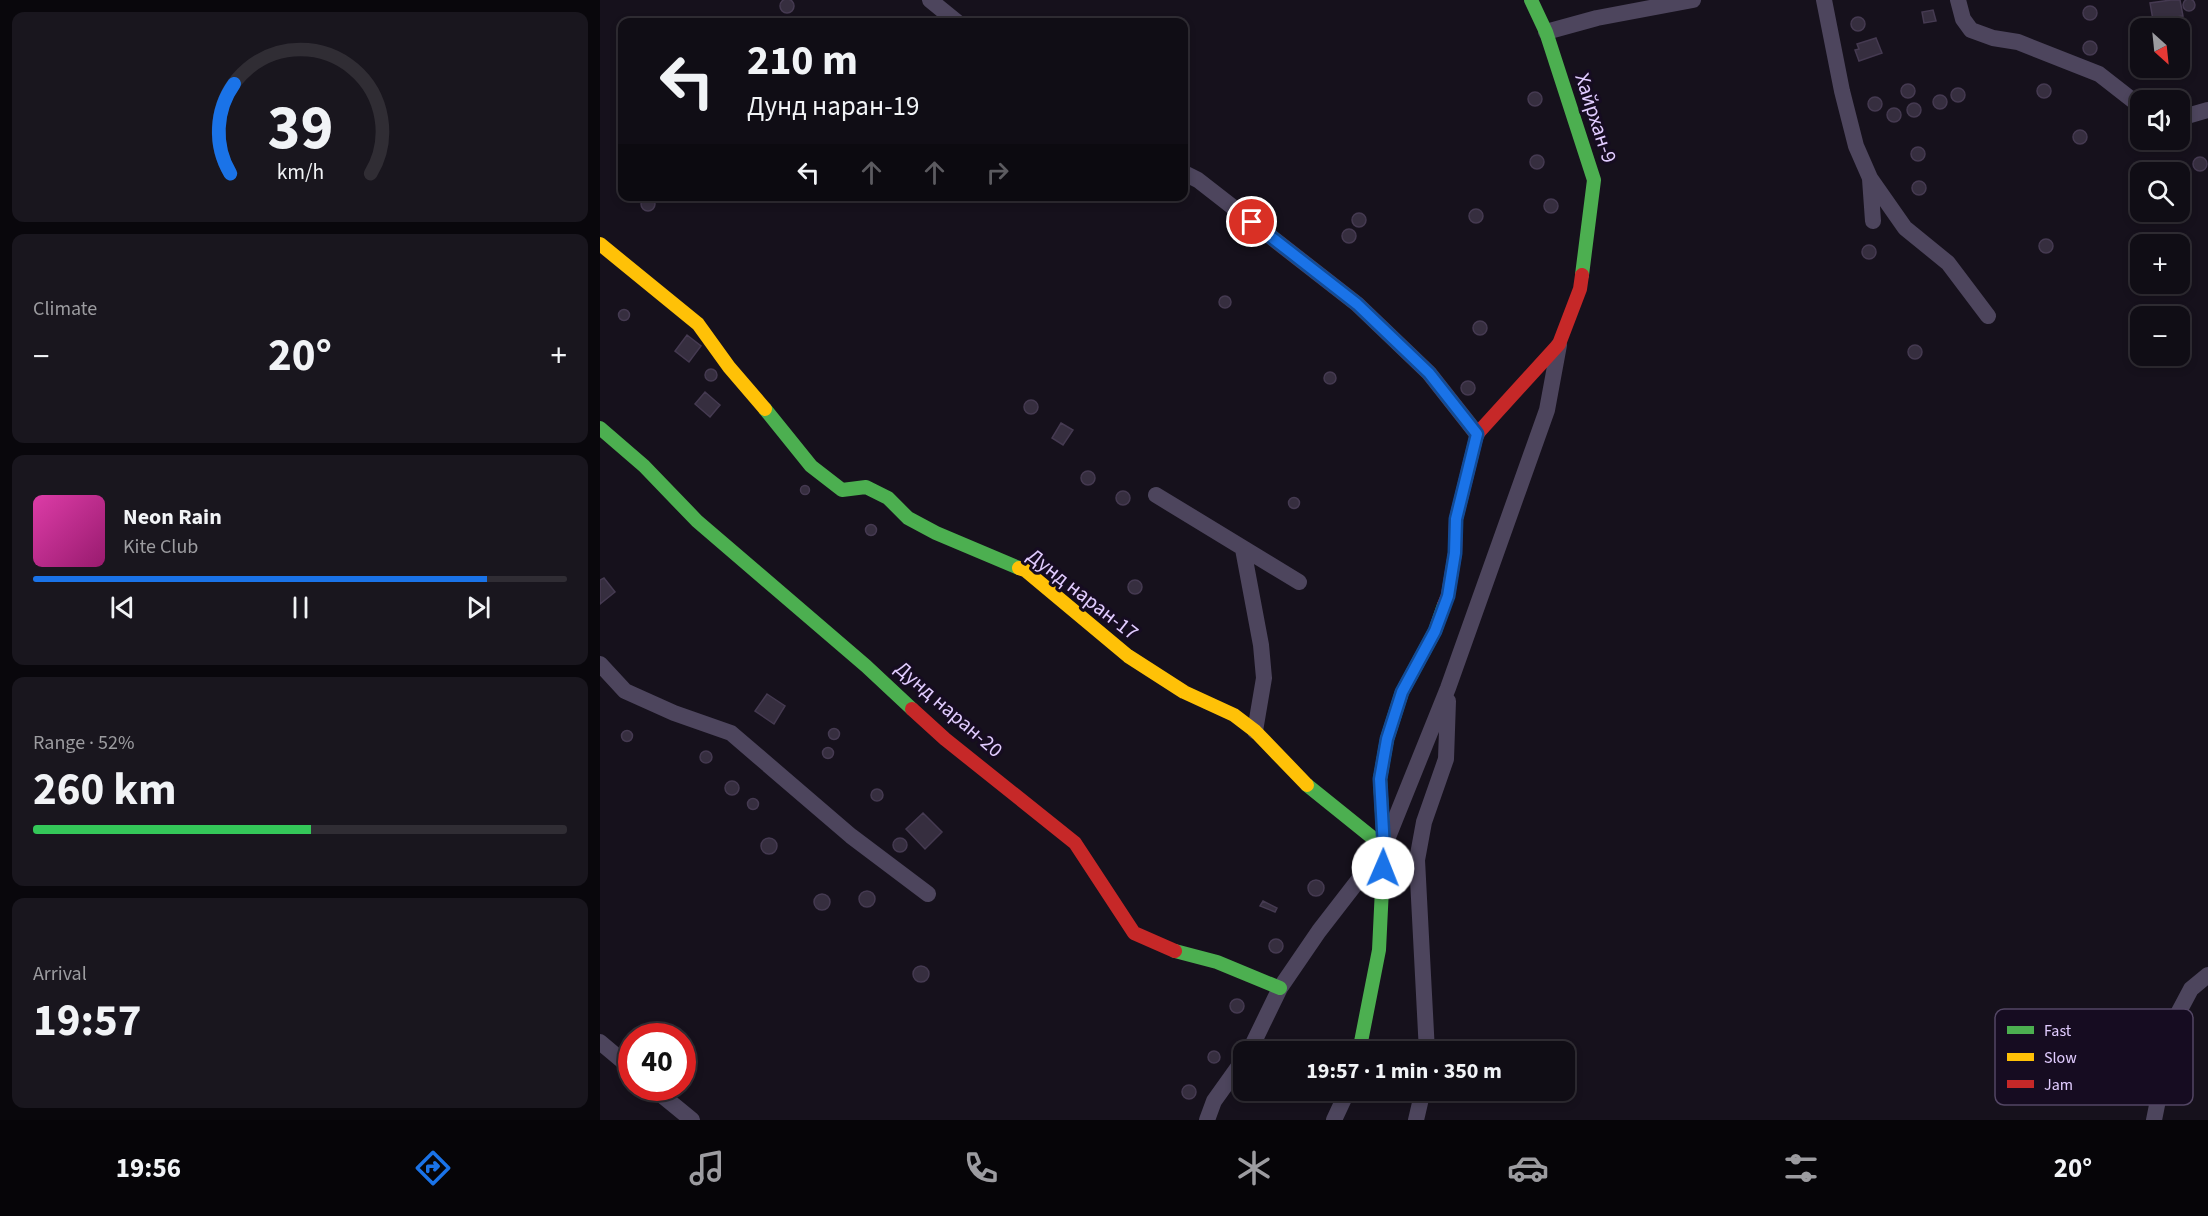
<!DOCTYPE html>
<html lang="en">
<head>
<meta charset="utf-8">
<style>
	:root { --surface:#100d15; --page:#19161e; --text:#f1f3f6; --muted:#9c9ca0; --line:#302d34; --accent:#1a73e8 }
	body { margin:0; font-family:"Source Sans 3",sans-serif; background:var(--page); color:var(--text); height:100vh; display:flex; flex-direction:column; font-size:22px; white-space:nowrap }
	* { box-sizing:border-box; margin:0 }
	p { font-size:20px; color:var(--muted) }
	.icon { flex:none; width:33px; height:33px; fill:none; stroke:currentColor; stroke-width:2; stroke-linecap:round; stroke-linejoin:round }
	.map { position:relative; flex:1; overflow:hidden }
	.side { display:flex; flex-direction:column; gap:12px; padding:12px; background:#09070c; width:600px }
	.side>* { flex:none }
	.top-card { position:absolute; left:18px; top:18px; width:570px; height:183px; border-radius:12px; box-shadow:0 3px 9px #0003,0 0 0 2px var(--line); background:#100d15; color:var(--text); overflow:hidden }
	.needle { width:39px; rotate:153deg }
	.buttons { position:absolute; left:1530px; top:18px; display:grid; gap:12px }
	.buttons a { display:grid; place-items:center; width:60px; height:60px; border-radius:12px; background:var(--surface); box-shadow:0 3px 9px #0003,0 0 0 2px var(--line); font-size:30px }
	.speed { position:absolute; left:18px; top:1023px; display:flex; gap:12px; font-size:30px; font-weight:700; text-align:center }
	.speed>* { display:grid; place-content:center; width:78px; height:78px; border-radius:50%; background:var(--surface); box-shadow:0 3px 9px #0003,0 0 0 2px var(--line); line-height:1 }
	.speed .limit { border:9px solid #d22; background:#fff; color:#111 }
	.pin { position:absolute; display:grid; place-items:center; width:51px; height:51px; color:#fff; margin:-26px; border:3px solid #fff; border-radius:50%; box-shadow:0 2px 6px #0007 }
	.me { position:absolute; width:66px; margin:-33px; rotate:1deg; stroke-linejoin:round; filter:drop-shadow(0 0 4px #0008) }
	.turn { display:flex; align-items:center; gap:21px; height:126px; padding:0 30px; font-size:27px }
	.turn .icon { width:78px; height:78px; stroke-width:2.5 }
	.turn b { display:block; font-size:42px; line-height:51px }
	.lanes { display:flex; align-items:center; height:57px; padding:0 30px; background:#0003; justify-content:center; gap:30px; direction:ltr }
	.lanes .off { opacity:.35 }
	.big { font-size:45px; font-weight:700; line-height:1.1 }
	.side .card { flex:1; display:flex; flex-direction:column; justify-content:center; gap:9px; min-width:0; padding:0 21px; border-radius:12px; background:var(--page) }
	.side .dial { align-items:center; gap:0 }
	.dial svg { height:156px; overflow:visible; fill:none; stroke:var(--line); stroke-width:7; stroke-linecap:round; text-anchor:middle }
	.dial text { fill:var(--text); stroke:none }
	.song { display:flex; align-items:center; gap:18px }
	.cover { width:72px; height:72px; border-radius:9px; background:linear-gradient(135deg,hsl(320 70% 55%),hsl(320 70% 35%)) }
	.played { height:6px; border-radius:3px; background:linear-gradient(90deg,var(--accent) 85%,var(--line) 85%) }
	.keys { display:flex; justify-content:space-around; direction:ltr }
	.heat { display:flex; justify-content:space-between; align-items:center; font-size:33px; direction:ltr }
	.charge { height:9px; border-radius:4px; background:linear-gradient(90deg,#34c759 52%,var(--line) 0) }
	.trip { position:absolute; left:633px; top:1041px; width:342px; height:60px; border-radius:12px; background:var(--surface); box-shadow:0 3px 9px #0003,0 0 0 2px var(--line); font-weight:700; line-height:60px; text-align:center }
	.menu { display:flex; height:96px; justify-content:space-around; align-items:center; background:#060508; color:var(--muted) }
	.menu .icon { width:42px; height:42px }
	.menu .selected { color:var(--accent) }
	.menu b { font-size:27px; color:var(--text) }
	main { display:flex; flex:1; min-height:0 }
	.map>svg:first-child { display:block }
</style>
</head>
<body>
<main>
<section class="side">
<div class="card dial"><svg viewBox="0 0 100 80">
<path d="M14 69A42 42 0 1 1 86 69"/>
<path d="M14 69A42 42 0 0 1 16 23" stroke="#1a73e8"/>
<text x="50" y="56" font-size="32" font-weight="700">39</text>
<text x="50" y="72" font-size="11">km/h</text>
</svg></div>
<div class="card"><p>Climate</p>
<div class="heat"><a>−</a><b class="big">20°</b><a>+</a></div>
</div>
<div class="card">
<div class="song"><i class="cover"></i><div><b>Neon Rain</b><p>Kite Club</p></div></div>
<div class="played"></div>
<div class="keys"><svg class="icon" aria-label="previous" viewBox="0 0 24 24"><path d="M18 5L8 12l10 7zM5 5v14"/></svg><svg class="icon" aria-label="pause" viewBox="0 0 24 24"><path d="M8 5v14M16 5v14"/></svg><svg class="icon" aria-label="next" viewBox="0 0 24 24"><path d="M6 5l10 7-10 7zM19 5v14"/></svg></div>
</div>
<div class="card"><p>Range · 52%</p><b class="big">260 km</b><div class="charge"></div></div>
<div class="card"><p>Arrival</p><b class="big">19:57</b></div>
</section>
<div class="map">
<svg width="1608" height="1120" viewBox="0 0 1608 1120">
	<rect width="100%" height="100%" fill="#16111c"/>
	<path fill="#362e3f" stroke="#453a51" stroke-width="1.5" d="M1583 5a6 6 0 1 1 12 0a6 6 0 1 1-12 0Z
		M180 6a7 7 0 1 1 14 0a7 7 0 1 1-14 0Z
		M1571,0H1580L1583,16L1553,20L1550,3Z
		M1483 13a7 7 0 1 1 14 0a7 7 0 1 1-14 0Z
		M1333,10L1336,21L1324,23L1322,12Z
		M1251 24a7 7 0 1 1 14 0a7 7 0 1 1-14 0Z
		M1276,38L1282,53L1259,61L1255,50L1259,49L1257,44Z
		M1483 48a7 7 0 1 1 14 0a7 7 0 1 1-14 0Z
		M1437 91a7 7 0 1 1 14 0a7 7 0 1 1-14 0Z
		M1301 91a7 7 0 1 1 14 0a7 7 0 1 1-14 0Z
		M1351 95a7 7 0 1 1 14 0a7 7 0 1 1-14 0Z
		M928 99a7 7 0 1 1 14 0a7 7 0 1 1-14 0Z
		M1333 102a7 7 0 1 1 14 0a7 7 0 1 1-14 0Z
		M1268 104a7 7 0 1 1 14 0a7 7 0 1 1-14 0Z
		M1307 110a7 7 0 1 1 14 0a7 7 0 1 1-14 0Z
		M1287 115a7 7 0 1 1 14 0a7 7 0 1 1-14 0Z
		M1473 137a7 7 0 1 1 14 0a7 7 0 1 1-14 0Z
		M1311 154a7 7 0 1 1 14 0a7 7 0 1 1-14 0Z
		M930 162a7 7 0 1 1 14 0a7 7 0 1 1-14 0Z
		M1593 164a7 7 0 1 1 14 0a7 7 0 1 1-14 0Z
		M1312 188a7 7 0 1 1 14 0a7 7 0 1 1-14 0Z
		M41 204a7 7 0 1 1 14 0a7 7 0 1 1-14 0Z
		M944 206a7 7 0 1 1 14 0a7 7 0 1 1-14 0Z
		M869 216a7 7 0 1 1 14 0a7 7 0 1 1-14 0Z
		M752 220a7 7 0 1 1 14 0a7 7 0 1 1-14 0Z
		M742 236a7 7 0 1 1 14 0a7 7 0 1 1-14 0Z
		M1439 246a7 7 0 1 1 14 0a7 7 0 1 1-14 0Z
		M1262 252a7 7 0 1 1 14 0a7 7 0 1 1-14 0Z
		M619 302a6 6 0 1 1 12 0a6 6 0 1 1-12 0Z
		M18.5 315a5.5 5.5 0 1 1 11 0a5.5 5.5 0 1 1-11 0Z
		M873 328a7 7 0 1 1 14 0a7 7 0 1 1-14 0Z
		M87,335L101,346L89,362L75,351Z
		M1308 352a7 7 0 1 1 14 0a7 7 0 1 1-14 0Z
		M105 375a6 6 0 1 1 12 0a6 6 0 1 1-12 0Z
		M724 378a6 6 0 1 1 12 0a6 6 0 1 1-12 0Z
		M861 388a7 7 0 1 1 14 0a7 7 0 1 1-14 0Z
		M105,392L120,405L110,417L95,404Z
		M424 407a7 7 0 1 1 14 0a7 7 0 1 1-14 0Z
		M461,423L473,430L463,445L452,438Z
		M481 478a7 7 0 1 1 14 0a7 7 0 1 1-14 0Z
		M200.5 490a4.5 4.5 0 1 1 9 0a4.5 4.5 0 1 1-9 0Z
		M516 498a7 7 0 1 1 14 0a7 7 0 1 1-14 0Z
		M688.5 503a5.5 5.5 0 1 1 11 0a5.5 5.5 0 1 1-11 0Z
		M265.5 530a5.5 5.5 0 1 1 11 0a5.5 5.5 0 1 1-11 0Z
		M4,578L15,592L0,604V580Z
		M528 587a7 7 0 1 1 14 0a7 7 0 1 1-14 0Z
		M167,694L185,706L174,724L155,711Z
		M228.5 734a5.5 5.5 0 1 1 11 0a5.5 5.5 0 1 1-11 0Z
		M21.5 736a5.5 5.5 0 1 1 11 0a5.5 5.5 0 1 1-11 0Z
		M222.5 753a5.5 5.5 0 1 1 11 0a5.5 5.5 0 1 1-11 0Z
		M100 757a6 6 0 1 1 12 0a6 6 0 1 1-12 0Z
		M125 788a7 7 0 1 1 14 0a7 7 0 1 1-14 0Z
		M271 795a6 6 0 1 1 12 0a6 6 0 1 1-12 0Z
		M147.5 804a5.5 5.5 0 1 1 11 0a5.5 5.5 0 1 1-11 0Z
		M323,813L342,832L325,849L306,829Z
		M293 845a7 7 0 1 1 14 0a7 7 0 1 1-14 0Z
		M161 846a8 8 0 1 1 16 0a8 8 0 1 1-16 0Z
		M708 888a8 8 0 1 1 16 0a8 8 0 1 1-16 0Z
		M259 899a8 8 0 1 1 16 0a8 8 0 1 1-16 0Z
		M214 902a8 8 0 1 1 16 0a8 8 0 1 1-16 0Z
		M663,901L677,908L675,912L660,906Z
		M669 946a7 7 0 1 1 14 0a7 7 0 1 1-14 0Z
		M313 974a8 8 0 1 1 16 0a8 8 0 1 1-16 0Z
		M630 1006a7 7 0 1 1 14 0a7 7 0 1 1-14 0Z
		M608 1057a6 6 0 1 1 12 0a6 6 0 1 1-12 0Z
		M582 1092a7 7 0 1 1 14 0a7 7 0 1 1-14 0Z"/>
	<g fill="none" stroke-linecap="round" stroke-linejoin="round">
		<path stroke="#4d455d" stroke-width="16" d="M330,0L357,22
			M1224,0L1242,91L1256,146L1270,178L1305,228L1348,263L1388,316
			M1358,0L1363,19L1371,30L1393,38L1418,42L1499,74L1540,106
			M946,32L997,18L1093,0
			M1580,118L1608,110
			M584,173L598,180L757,304L829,373L877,434
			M1270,179L1273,221
			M556,495L699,582
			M643,549L661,645L664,678L655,731
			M0,664L25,691L74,713L131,733L251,836L328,894
			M0,1042L32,1069
			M649,1052L680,988L719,931L784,847L848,688L947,410L959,345
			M827,1052L817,860L824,822L846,759L848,701
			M53,1088L92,1120
			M607,1120L614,1101L644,1059
			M734,1120L748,1090
			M816,1120L823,1090
			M1554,1120L1574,1021L1591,989L1608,975"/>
		<path stroke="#4caf50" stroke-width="14" d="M931,0L946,32L994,180L982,275
			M165,409L211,466L242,490L266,487L288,498L308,518L336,533L419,568
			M0,428L44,466L97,521L266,666L312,709
			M707,785L784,847
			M575,951L617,962L680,988
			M759,1052L779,950L784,847L780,779L787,739L802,692L835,631L844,605"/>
		<path stroke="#ffc107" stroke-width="14" d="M0,244L98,324L129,367L165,409
			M419,568L425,570L528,656L584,692L634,715L655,731L707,785"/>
		<path stroke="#c62828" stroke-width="14" d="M844,605L848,595L855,553L856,519L877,434L959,344L980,289L982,275
			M312,709L345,739L475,843L534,933L575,951"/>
	</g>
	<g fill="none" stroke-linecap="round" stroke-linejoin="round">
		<g stroke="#114b97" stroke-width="15">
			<path id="route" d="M652,222L757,304L829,373L877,434L856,519L855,553L848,596L835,631L802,692L787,739L780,779L784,848L783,868"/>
		</g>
		<use href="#route" stroke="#1a73e8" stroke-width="10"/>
	</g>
	<g text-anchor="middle" stroke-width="6" stroke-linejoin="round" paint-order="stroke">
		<g font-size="21" fill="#e1ccff" stroke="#160c21">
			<text transform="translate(996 118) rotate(72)" y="7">Хайрхан-9</text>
			<text transform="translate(483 594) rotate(38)" y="7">Дунд наран-17</text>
			<text transform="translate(349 709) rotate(41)" y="7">Дунд наран-20</text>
		</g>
	</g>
	<rect x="1395" y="1009" width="198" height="96" rx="9" fill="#160c21" stroke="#534664" stroke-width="1.5"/>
	<rect x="1407" y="1026" width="27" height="8" fill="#4caf50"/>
	<rect x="1407" y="1053" width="27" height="8" fill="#ffc107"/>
	<rect x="1407" y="1080" width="27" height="8" fill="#c62828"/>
	<g font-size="16" fill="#e1ccff">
		<text x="1444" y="1036">Fast</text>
		<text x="1444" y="1063">Slow</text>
		<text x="1444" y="1090">Jam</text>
	</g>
</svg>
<div class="buttons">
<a><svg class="needle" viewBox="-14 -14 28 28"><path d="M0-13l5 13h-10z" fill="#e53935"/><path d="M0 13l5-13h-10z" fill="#9c9ca0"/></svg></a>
<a><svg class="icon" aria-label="sound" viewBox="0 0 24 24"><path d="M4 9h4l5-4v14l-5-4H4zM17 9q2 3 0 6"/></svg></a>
<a><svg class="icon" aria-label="search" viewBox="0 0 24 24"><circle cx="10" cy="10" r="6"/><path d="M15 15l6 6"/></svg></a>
<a>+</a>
<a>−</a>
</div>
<div class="speed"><div class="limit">40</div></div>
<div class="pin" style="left:652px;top:222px;background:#d93025"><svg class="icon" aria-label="arrive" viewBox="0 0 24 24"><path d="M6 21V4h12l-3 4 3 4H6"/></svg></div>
<svg class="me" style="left:783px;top:868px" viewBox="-20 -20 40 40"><circle r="19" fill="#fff"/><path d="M0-13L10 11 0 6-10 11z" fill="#1a73e8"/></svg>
<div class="trip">19:57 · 1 min · 350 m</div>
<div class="top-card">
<div class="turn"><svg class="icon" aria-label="left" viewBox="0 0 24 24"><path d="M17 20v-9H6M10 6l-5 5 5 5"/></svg><div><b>210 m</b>Дунд наран-19</div></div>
<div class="lanes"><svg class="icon" aria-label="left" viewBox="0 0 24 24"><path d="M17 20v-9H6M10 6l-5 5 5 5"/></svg><svg class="icon off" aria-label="ahead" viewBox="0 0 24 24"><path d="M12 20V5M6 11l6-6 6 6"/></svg><svg class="icon off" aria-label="ahead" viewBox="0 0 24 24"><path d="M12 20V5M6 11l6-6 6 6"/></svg><svg class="icon off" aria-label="right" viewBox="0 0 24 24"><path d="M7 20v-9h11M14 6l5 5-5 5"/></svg></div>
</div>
</div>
</main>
<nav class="menu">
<b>19:56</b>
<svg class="icon selected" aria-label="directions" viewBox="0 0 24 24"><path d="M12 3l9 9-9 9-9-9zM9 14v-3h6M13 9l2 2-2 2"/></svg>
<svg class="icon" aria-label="music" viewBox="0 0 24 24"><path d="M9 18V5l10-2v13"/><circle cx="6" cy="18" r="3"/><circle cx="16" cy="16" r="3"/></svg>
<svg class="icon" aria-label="phone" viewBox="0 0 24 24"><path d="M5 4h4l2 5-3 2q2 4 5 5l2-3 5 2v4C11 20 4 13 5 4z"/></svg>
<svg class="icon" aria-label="climate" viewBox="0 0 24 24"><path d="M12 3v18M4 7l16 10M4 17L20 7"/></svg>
<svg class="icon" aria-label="car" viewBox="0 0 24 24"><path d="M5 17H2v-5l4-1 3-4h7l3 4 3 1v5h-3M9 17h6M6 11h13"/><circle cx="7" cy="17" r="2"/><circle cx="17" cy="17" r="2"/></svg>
<svg class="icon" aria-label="filters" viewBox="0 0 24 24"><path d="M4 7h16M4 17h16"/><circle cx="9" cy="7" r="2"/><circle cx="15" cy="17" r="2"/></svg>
<b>20°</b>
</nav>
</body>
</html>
